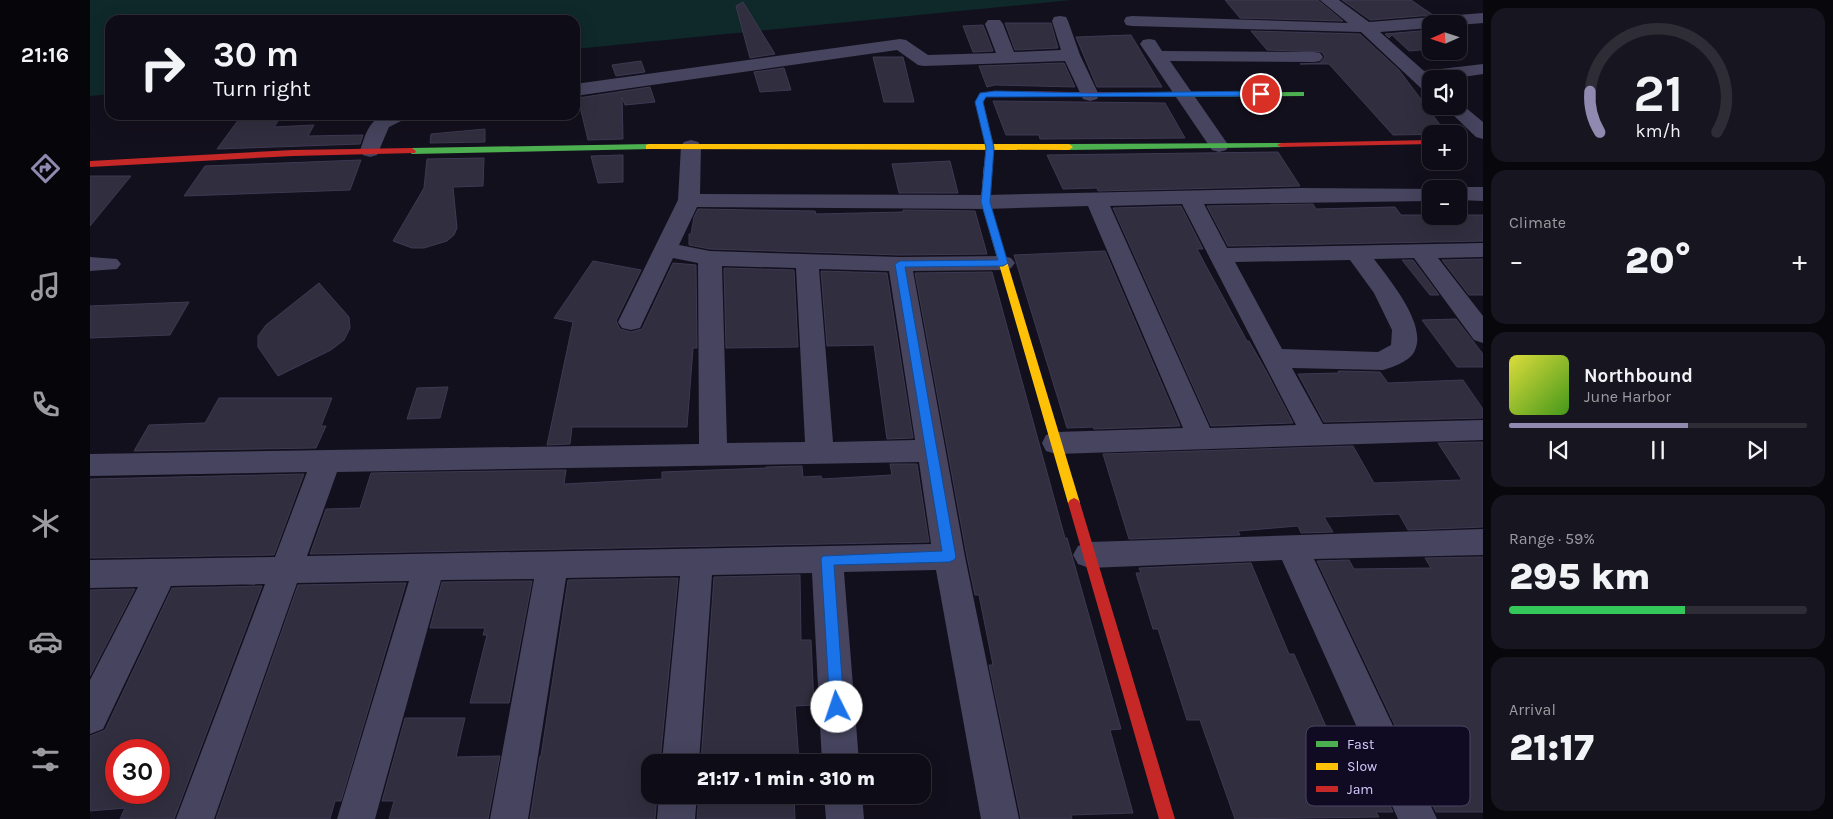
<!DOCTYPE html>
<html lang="en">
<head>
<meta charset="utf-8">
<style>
	:root { --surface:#0e0c16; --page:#17151f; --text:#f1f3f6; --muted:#9b9ba1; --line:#2e2c35; --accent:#908ab0 }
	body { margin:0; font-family:Karla,sans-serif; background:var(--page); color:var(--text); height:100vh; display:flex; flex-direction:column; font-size:19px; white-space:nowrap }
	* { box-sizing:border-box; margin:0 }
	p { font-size:16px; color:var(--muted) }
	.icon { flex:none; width:28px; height:28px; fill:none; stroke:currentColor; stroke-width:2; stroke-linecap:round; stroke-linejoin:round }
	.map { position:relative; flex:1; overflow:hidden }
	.drawer { display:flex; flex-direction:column; gap:8px; padding:8px; background:#08070c; width:350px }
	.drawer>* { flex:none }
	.banner { position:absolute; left:15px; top:15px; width:475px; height:105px; border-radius:15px; box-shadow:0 5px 20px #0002,0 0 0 1px var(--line); background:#0e0c16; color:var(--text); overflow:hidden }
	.needle { width:32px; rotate:267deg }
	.fabs { position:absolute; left:1332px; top:15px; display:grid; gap:10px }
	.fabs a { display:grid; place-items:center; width:45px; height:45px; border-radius:10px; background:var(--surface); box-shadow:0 5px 20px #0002,0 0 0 1px var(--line); font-size:25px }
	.speed { position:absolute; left:15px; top:739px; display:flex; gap:10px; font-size:25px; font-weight:700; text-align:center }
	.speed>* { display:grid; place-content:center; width:65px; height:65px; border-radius:50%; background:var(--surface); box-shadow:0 5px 20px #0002,0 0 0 1px var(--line); line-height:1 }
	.speed .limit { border:8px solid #d22; background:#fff; color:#111 }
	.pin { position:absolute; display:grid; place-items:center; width:42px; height:42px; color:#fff; margin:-21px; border:2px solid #fff; border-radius:50%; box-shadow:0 1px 5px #0007 }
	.me { position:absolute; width:55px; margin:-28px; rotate:356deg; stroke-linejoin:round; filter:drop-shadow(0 0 4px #0008) }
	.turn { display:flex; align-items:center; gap:18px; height:105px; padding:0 25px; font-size:22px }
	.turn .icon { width:65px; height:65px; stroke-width:2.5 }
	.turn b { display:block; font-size:35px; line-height:42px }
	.big { font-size:38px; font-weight:800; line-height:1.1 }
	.drawer .card { flex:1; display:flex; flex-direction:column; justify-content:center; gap:8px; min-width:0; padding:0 18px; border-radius:15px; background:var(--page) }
	.drawer .dial { align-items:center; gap:0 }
	.dial svg { height:130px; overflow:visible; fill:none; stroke:var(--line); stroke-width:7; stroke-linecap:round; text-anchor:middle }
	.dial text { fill:var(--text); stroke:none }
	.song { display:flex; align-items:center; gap:15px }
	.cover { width:60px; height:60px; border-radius:8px; background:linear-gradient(135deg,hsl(60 70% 55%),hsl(100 70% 35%)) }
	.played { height:5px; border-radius:2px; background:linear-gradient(90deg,var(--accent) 60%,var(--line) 60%) }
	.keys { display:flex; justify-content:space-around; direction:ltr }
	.heat { display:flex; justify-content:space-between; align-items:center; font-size:28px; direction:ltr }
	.charge { height:8px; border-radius:4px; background:linear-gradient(90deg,#34c759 59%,var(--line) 0) }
	.trip { position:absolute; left:551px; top:754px; width:290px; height:50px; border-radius:15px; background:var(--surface); box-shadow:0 5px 20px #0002,0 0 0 1px var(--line); font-weight:800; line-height:50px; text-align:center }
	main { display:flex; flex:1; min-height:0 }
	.tab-bar { display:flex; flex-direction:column; width:90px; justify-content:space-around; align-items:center; background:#060509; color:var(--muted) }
	.tab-bar .icon { width:35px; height:35px }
	.tab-bar .active { color:var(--accent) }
	.tab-bar b { font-size:22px; color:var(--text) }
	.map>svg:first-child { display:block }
</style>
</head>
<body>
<main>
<nav class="tab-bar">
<b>21:16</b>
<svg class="icon active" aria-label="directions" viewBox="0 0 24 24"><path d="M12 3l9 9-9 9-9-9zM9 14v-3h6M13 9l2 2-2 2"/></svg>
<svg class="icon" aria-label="music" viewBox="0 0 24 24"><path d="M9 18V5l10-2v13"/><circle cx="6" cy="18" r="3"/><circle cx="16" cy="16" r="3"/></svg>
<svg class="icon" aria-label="phone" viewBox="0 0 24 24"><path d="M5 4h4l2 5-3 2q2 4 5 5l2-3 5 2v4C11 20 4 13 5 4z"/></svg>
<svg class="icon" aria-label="climate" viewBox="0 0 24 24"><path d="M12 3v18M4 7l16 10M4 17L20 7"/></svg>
<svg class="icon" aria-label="car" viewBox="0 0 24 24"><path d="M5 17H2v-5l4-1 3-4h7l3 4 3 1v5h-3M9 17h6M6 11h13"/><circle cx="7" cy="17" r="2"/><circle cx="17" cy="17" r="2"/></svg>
<svg class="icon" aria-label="filters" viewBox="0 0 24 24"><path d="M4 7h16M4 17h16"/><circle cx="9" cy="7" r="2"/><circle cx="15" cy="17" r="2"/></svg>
</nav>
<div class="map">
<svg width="1393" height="819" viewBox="0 0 1393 819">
	<rect width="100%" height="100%" fill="#13101d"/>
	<path fill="#0f282a" d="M0,0H981L485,49V20H20V94L0,96Z"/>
	<path fill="#312e3f" stroke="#3e3952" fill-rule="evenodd" d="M1135,0H1228L1253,21L1150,18Z
		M1252,0H1321L1343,15L1280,20Z
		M653,2L685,54L660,58L646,6Z
		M915,23H961L968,48L925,50Z
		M893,25L903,51L883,52L873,26Z
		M1341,30V49L1319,51L1302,35L1299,38L1295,34Z
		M1161,31L1270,34L1309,70L1357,134L1303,135L1239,64H1210L1230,63L1235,57L1232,52L1177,50Z
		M1041,35L1072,87H1007L986,37Z
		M783,57H813L824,102H794Z
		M551,61L555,72L526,76L522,65Z
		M974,63L985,87L905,85L897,87L889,66Z
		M694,68L701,90L670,92L664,72Z
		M560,87L565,102L535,105L532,97L533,139L498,140L488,98Z
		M903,101L1075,103L1095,138L950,139L949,135H916Z
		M190,118L184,127L224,125L218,136L273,135L270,144L127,149L149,119Z
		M395,129V142L340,143L341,134Z
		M1188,152L1210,186L1008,191L1007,188L973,189L957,155Z
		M533,155V182L508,183L501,156Z
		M394,158L393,186L363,187L367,228L364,235L357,241L334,248H322L303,241L334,188L337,159Z
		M271,160L260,190L94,196L115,166Z
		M860,161L868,193H809L802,164Z
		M0,176H41L0,226Z
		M1223,204L1226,209L1305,207L1311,215H1393V241L1138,246L1117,206Z
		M1091,206L1113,249H1107L1116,266L1157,341H1159L1176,371L1203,423L1121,426L1023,208Z
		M608,209L725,211L726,214L813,212V210L885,211L897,254L810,255L620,249L599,245V234H601L604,217Z
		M1015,251L1090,426L1004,429L1003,427L977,428L924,255Z
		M1393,259V295H1379L1352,260Z
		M1312,260H1323L1349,295H1340Z
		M503,261L551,270L526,321L530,329L541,332L552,329L583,263L606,265L607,348H603L597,427H482L480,444L457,445L483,322L464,318Z
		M634,268L704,270L708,347L636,348Z
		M731,271L797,273L823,438L797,439L784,345L737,346Z
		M902,272L975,538H977L1031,729L1020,730L1043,813L981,815L982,819H931L899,665H903L889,595H885L877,557L825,273Z
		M229,283L259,317L260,328L254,340L241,350L188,376L168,347V336L176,325Z
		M99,302L80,335L0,338V306Z
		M1366,319L1393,354V367H1367L1332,320Z
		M1248,371L1290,372L1298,383L1373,380L1393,409V418L1234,422L1208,374L1249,373Z
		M358,387L350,418L317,419L327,388Z
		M129,398H242L231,426H236L226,448L44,451L59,425L115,423Z
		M1393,442V527L1318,530L1309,514L1234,517L1243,532L1211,533L1208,526L1148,531L1150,535L1039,539L1013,454L1263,446L1284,483L1372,480L1348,443Z
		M800,464H827L839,542L220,554L236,509L270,508L281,473L476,470L474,484L572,479V472L676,468V467L712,466L713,477L731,476L732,479L802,475Z
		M214,474L184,555L0,558V479Z
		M1393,557V812H1346L1227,561L1259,560L1264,569L1341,568L1335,558Z
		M1161,563L1199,654H1204L1244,745L1272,744L1303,812H1286L1289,817L1145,819L1110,720H1097L1068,629H1063L1046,573H1051L1049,568Z
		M710,575L711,640H721L724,705L705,706L709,762H611L624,577Z
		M588,578L570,762H560V795H567L565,819H440L450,756H451L478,580Z
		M442,581L419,703H380L397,635H393L395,628H340L352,582Z
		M316,583L251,801H245L240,819H126L208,585Z
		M172,586L84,819H30L35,808L0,811V736L15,730L82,588ZM26,750H69V792H26Z
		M45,589L0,676V590Z
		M315,718H375L366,757L410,756L398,819H299L304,801H292Z
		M609,795H704L705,819H607Z"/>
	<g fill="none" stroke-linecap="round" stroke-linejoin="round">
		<path fill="#46445e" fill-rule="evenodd" d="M1230,0H1249L1279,22L1393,13V23L1369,25V24H1341V28L1290,32L1334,71L1393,64V74L1360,79H1341V93L1334,91L1271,32L1042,26L1036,25L1034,21L1036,17L1042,16L1258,23Z
			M970,16L976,17L978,21L990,55L1009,95L1007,99L1000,101L993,99L975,61L834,66L828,65L807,50L485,96V84L810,39L816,40L838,55L906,53L895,24L898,20H910L913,24L924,52L971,50L962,21L964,17Z
			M1059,39L1065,40L1072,51L1224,52L1230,53L1233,57L1230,61L1224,62L1080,61L1139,146L1136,150L1129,152L1122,150L1050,44L1053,40Z
			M1369,102L1393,122V139L1386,137L1354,106H1369Z
			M293,115H324L321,119L311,121L299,127L287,155L280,157L273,155L270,151C275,136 278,122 293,115Z
			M601,140L608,142L611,146L610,194L895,195L1211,188L1346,189H1341V201L1114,204L1137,248L1393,243V257L1348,258L1393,316V343L1384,340L1324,258L1284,259C1299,279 1337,324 1325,350C1321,361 1303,367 1293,370L1202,368L1233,424L1393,420V440L966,454L956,451L952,443L956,435L966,432L1093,428L998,206L895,209L607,207L589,245L620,251L810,257L913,256L921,258L925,263L921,268L913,270L823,271L875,557L929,819H891L846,570L754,572L769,762H732L722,573L622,575L609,762H572L590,576L476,578L438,819H400L444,579L351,580L285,819H247L319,581L207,583L124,819H86L175,584L81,586L13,729L0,734V680L48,587L0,588V560L185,557L217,472L0,476V454L609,444L608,263L583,258L550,328L541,330L532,328L528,322L588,200L591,146L594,142ZM1092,204L1206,425L1120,428L1020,206ZM1260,260L1284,293L1302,330L1301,345L1288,352L1192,349L1145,262ZM632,266L706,268L715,442L637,443ZM729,269L799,271L825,440L743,442ZM829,462L841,544L217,556L247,472Z
			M1369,187H1393V201L1369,200V189H1364Z
			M0,257L27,259L31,264L27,269L0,271Z
			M1393,529V555L1224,559L1347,819H1308L1192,560L999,568L988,564L983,555L988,546L999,542Z
			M569,795H607L605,819H567Z
			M734,795H772L774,819H736Z"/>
		<path fill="#4caf50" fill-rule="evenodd" d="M1211,92H1214V96L1061,97L1057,95L1061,93Z
			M1191,143L1195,145L1194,147L979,150L975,147L979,144Z
			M559,144L562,145V149L322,154L318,151L322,148Z"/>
		<path fill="#ffc107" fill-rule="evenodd" d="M559,144H979L983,147L979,150L556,149V145Z
			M898,163L902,166L899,202L990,503L988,506L984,508L980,506L978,503L891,202L894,166Z"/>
		<path fill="#c62828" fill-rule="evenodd" d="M905,91L1061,93L1065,95L1061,97L905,95L896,97L893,102L904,147L902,166L898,169L894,166L896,147L885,102L890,93Z
			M1341,140V144L1191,147L1187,145L1191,143Z
			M322,148L326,151L325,153L203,156L0,167V161L203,150Z
			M984,498L988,500L990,503L1085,819H1069L978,503L980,500Z"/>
	</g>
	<path fill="#1a73e8" stroke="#114b97" d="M905,91L1000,93L1171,91L1175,94L1171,96L896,97L893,102L904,148L900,202L918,263L913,266L815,267L866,557L864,560L859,562L744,565L754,707L752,712L747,714L742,712L740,707L731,559L733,556L852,551L805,264L810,261L908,260L891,202L896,148L885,102L890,93Z"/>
	<rect x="1216" y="726" width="164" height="80" rx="8" fill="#100b22" stroke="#4a4564" stroke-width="1"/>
	<rect x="1226" y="741" width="22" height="6" fill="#4caf50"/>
	<rect x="1226" y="763" width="22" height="7" fill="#ffc107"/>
	<rect x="1226" y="786" width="22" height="6" fill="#c62828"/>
	<g font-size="14" fill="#d3ccff">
		<text x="1257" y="749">Fast</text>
		<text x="1257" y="771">Slow</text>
		<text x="1257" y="794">Jam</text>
	</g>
</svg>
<div class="fabs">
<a><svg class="needle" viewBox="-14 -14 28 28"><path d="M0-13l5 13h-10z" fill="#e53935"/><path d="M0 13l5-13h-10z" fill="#9b9ba1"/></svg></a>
<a><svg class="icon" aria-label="sound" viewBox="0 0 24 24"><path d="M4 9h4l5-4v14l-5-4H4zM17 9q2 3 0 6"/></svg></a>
<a>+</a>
<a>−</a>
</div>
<div class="speed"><div class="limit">30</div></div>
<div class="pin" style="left:1171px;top:94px;background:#d93025"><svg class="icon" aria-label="arrive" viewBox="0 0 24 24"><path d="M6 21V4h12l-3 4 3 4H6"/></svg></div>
<svg class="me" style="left:747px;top:707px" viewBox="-20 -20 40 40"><circle r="19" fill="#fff"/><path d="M0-13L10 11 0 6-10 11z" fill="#1a73e8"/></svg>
<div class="trip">21:17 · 1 min · 310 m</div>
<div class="banner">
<div class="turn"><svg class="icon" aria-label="right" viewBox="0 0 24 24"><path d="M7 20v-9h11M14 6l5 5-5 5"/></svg><div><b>30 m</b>Turn right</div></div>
</div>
</div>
<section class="drawer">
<div class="card dial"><svg viewBox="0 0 100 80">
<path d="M14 69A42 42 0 1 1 86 69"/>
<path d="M14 69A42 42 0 0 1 8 44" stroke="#908ab0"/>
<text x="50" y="56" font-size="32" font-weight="700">21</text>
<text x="50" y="72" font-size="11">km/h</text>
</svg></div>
<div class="card"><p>Climate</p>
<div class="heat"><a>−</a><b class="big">20°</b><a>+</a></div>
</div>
<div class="card">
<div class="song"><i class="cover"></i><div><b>Northbound</b><p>June Harbor</p></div></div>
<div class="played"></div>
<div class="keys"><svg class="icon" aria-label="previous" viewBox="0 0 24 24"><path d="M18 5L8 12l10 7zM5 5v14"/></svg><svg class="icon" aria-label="pause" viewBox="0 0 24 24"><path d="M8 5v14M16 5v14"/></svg><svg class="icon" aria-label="next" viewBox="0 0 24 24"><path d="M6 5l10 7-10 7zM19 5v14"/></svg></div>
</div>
<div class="card"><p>Range · 59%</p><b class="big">295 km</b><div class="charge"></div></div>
<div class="card"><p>Arrival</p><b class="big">21:17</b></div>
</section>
</main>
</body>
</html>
